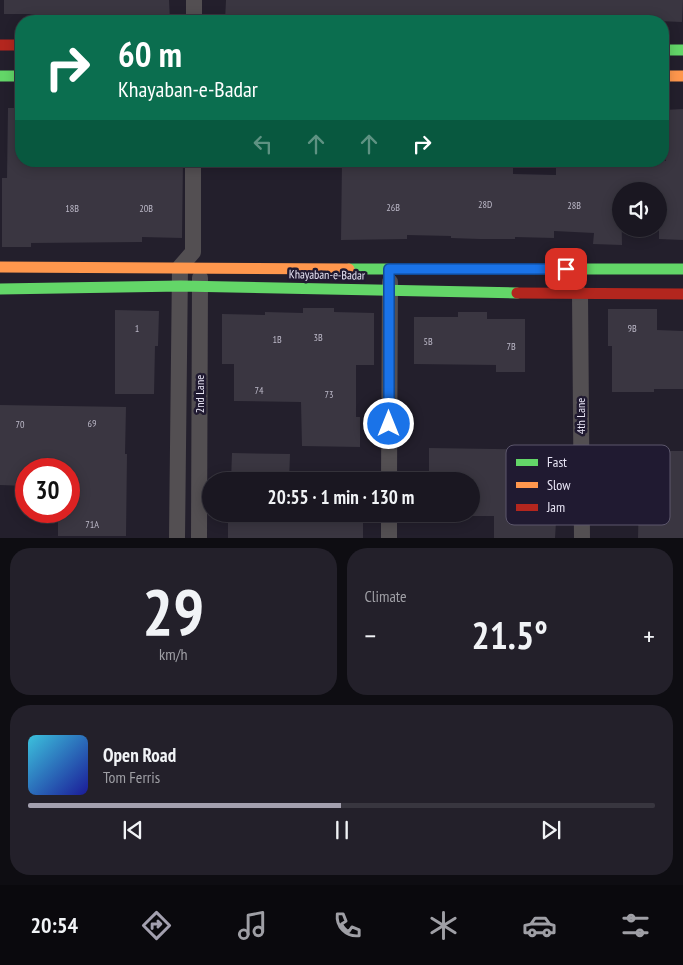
<!DOCTYPE html>
<html lang="en">
<head>
<meta charset="utf-8">
<style>
	:root { --surface:#1a1721; --page:#23202a; --text:#f1f3f6; --muted:#9f9fa5; --line:#38363f; --accent:#a3a0af }
	body { margin:0; font-family:"PT Sans Narrow",sans-serif; background:var(--page); color:var(--text); height:100vh; display:flex; flex-direction:column; font-size:19px; white-space:nowrap }
	* { box-sizing:border-box; margin:0 }
	p { font-size:16px; color:var(--muted) }
	.icon { flex:none; width:28px; height:28px; fill:none; stroke:currentColor; stroke-width:2; stroke-linecap:round; stroke-linejoin:round }
	.map { position:relative; height:538px; overflow:hidden }
	.drawer { display:flex; flex-direction:column; gap:10px; padding:10px; background:#0e0d12; flex:1 }
	.drawer>* { flex:none }
	.hud { position:absolute; left:15px; top:15px; width:654px; height:152px; border-radius:20px; box-shadow:0 2px 12px #0003,0 0 0 1px var(--line); background:#0b6e4f; color:#fff; overflow:hidden }
	.fabs { position:absolute; left:612px; top:182px; display:grid; gap:10px }
	.fabs a { display:grid; place-items:center; width:55px; height:55px; border-radius:50%; background:var(--surface); box-shadow:0 2px 12px #0003,0 0 0 1px var(--line); font-size:25px }
	.speed { position:absolute; left:15px; top:458px; display:flex; gap:10px; font-size:25px; font-weight:700; text-align:center }
	.speed>* { display:grid; place-content:center; width:65px; height:65px; border-radius:50%; background:var(--surface); box-shadow:0 2px 12px #0003,0 0 0 1px var(--line); line-height:1 }
	.speed .limit { border:8px solid #d22; background:#fff; color:#111 }
	.pin { position:absolute; display:grid; place-items:center; width:42px; height:42px; color:#fff; margin:-21px; border-radius:10px; box-shadow:0 2px 8px #0006 }
	.me { position:absolute; width:55px; margin:-28px; rotate:0deg; stroke-linejoin:round; filter:drop-shadow(0 0 4px #0008) }
	.turn { display:flex; align-items:center; gap:18px; height:105px; padding:0 20px; font-size:22px }
	.turn .icon { width:65px; height:65px; stroke-width:2.5 }
	.turn b { display:block; font-size:35px; line-height:42px }
	.lanes { display:flex; align-items:center; height:48px; padding:0 20px; background:#0003; justify-content:center; gap:25px; direction:ltr }
	.lanes .off { opacity:.35 }
	.big { font-size:38px; font-weight:800; line-height:1.1 }
	.drawer .tile { flex:1; display:flex; flex-direction:column; justify-content:center; gap:8px; min-width:0; padding:0 18px; border-radius:20px; background:var(--page) }
	.drawer .dial { align-items:center; gap:0 }
	.dial b { font-size:65px; line-height:1 }
	.song { display:flex; align-items:center; gap:15px }
	.cover { width:60px; height:60px; border-radius:8px; background:linear-gradient(135deg,hsl(190 70% 55%),hsl(240 70% 35%)) }
	.played { height:5px; border-radius:2px; background:linear-gradient(90deg,var(--accent) 50%,var(--line) 50%) }
	.keys { display:flex; justify-content:space-around; direction:ltr }
	.heat { display:flex; justify-content:space-between; align-items:center; font-size:28px; direction:ltr }
	.drawer .tiles { flex:1; display:grid; gap:10px; grid-template-columns:1fr 1fr }
	.tile:last-child { grid-column:span 2 }
	.trip { position:absolute; left:202px; top:472px; width:278px; height:50px; border-radius:25px; background:var(--surface); box-shadow:0 2px 12px #0003,0 0 0 1px var(--line); font-weight:800; line-height:50px; text-align:center }
	.tabs { display:flex; height:80px; justify-content:space-around; align-items:center; background:#0a090d; color:var(--muted) }
	.tabs .icon { width:35px; height:35px }
	.tabs .active { color:var(--accent) }
	.tabs b { font-size:22px; color:var(--text) }
	.map>svg:first-child { display:block }
</style>
</head>
<body>
<div class="map">
<svg width="683" height="538" viewBox="0 0 683 538">
	<rect width="100%" height="100%" fill="#231f2c"/>
	<path fill="#3a3641" d="M4,0H169L170,21H41V14H4Z
		M226,0H683L682,22L610,19V21H494L429,18V21L373,20V21H225Z
		M8,108H21V161H183L182,238L142,237V242L31,243V247H2V178H7Z
		M683,109V240L659,239V191H621L622,245L593,244L594,233L554,231V238L515,237V239H480L451,238V236L407,235V239L341,240L342,161H513V174L556,175V161H666L664,110Z
		M303,308H334V312L374,313V365H356V417H360V447L302,446L301,402L234,401V364H222V314L265,315V312L303,313Z
		M608,309H657V330L683,331V389H654V392H612V346H608Z
		M115,310L159,311L158,346H155L154,394H115Z
		M458,312H487V319H525V372H496V365L414,364V317H458Z
		M0,405L126,407L125,454H127L126,536H58V511H69V469H26V486L0,485Z
		M429,448L556,450V480H553V522H556L555,538H494V516H471V478L429,477Z
		M640,451H683V538H638Z
		M232,453L290,454L289,481H231Z
		M228,521L363,522V538H228Z"/>
	<g fill="none" stroke-linecap="round" stroke-linejoin="round">
		<path stroke="#534f52" stroke-width="16" d="M194,21V0
			M580,294L582,538
			M389,481L390,282
			M177,538L180,267L193,252V161
			M199,538L200,278
			M389,538V514"/>
		<path stroke="#63d668" stroke-width="11" d="M662,50H683
			M0,76H21
			M349,269H683
			M0,289L181,286L517,293"/>
		<path stroke="#ff974d" stroke-width="11" d="M662,76H683
			M0,267L349,269"/>
		<path stroke="#b3261e" stroke-width="11" d="M0,45H21
			M517,293L683,294"/>
	</g>
	<g fill="none" stroke-linecap="round" stroke-linejoin="round">
		<g stroke="#114b97" stroke-width="12">
			<path id="route" d="M389,424V269H566"/>
		</g>
		<use href="#route" stroke="#1a73e8" stroke-width="9"/>
	</g>
	<g text-anchor="middle" stroke-width="5" stroke-linejoin="round" paint-order="stroke">
		<g font-size="10" fill="#bcb9c8">
			<text x="485" y="208">28D</text>
			<text x="574" y="209">28B</text>
			<text x="393" y="211">26B</text>
			<text x="72" y="212">18B</text>
			<text x="146" y="212">20B</text>
			<text x="137" y="332">1</text>
			<text x="632" y="332">9B</text>
			<text x="318" y="341">3B</text>
			<text x="277" y="343">1B</text>
			<text x="428" y="345">5B</text>
			<text x="511" y="350">7B</text>
			<text x="259" y="394">74</text>
			<text x="329" y="398">73</text>
			<text x="92" y="427">69</text>
			<text x="20" y="428">70</text>
			<text x="92" y="528">71A</text>
		</g>
		<g font-size="12" fill="#e8e5f5" stroke="#201a31">
			<text transform="translate(327 275) rotate(1)" y="4">Khayaban-e-Badar</text>
			<text transform="translate(200 394) rotate(-90)" y="4">2nd Lane</text>
			<text transform="translate(581 416) rotate(-90)" y="4">4th Lane</text>
		</g>
	</g>
	<rect x="506" y="445" width="164" height="80" rx="8" fill="#201a31" stroke="#5c576c" stroke-width="1"/>
	<rect x="516" y="459" width="22" height="7" fill="#63d668"/>
	<rect x="516" y="482" width="22" height="6" fill="#ff974d"/>
	<rect x="516" y="504" width="22" height="7" fill="#b3261e"/>
	<g font-size="14" fill="#e8e5f5">
		<text x="547" y="467">Fast</text>
		<text x="547" y="490">Slow</text>
		<text x="547" y="512">Jam</text>
	</g>
</svg>
<div class="fabs">
<a><svg class="icon" aria-label="sound" viewBox="0 0 24 24"><path d="M4 9h4l5-4v14l-5-4H4zM17 9q2 3 0 6"/></svg></a>
</div>
<div class="speed"><div class="limit">30</div></div>
<div class="pin" style="left:566px;top:269px;background:#d93025"><svg class="icon" aria-label="arrive" viewBox="0 0 24 24"><path d="M6 21V4h12l-3 4 3 4H6"/></svg></div>
<svg class="me" style="left:389px;top:424px" viewBox="-20 -20 40 40"><circle r="17" fill="#1a73e8" stroke="#fff" stroke-width="3"/><path d="M0-11L8 9 0 5-8 9z" fill="#fff"/></svg>
<div class="trip">20:55 · 1 min · 130 m</div>
<div class="hud">
<div class="turn"><svg class="icon" aria-label="right" viewBox="0 0 24 24"><path d="M7 20v-9h11M14 6l5 5-5 5"/></svg><div><b>60 m</b>Khayaban-e-Badar</div></div>
<div class="lanes"><svg class="icon off" aria-label="left" viewBox="0 0 24 24"><path d="M17 20v-9H6M10 6l-5 5 5 5"/></svg><svg class="icon off" aria-label="ahead" viewBox="0 0 24 24"><path d="M12 20V5M6 11l6-6 6 6"/></svg><svg class="icon off" aria-label="ahead" viewBox="0 0 24 24"><path d="M12 20V5M6 11l6-6 6 6"/></svg><svg class="icon" aria-label="right" viewBox="0 0 24 24"><path d="M7 20v-9h11M14 6l5 5-5 5"/></svg></div>
</div>
</div>
<section class="drawer">
<div class="tiles">
<div class="tile dial"><b>29</b><p>km/h</p></div>
<div class="tile"><p>Climate</p>
<div class="heat"><a>−</a><b class="big">21.5°</b><a>+</a></div>
</div>
<div class="tile">
<div class="song"><i class="cover"></i><div><b>Open Road</b><p>Tom Ferris</p></div></div>
<div class="played"></div>
<div class="keys"><svg class="icon" aria-label="previous" viewBox="0 0 24 24"><path d="M18 5L8 12l10 7zM5 5v14"/></svg><svg class="icon" aria-label="pause" viewBox="0 0 24 24"><path d="M8 5v14M16 5v14"/></svg><svg class="icon" aria-label="next" viewBox="0 0 24 24"><path d="M6 5l10 7-10 7zM19 5v14"/></svg></div>
</div>
</div>
</section>
<nav class="tabs">
<b>20:54</b>
<svg class="icon active" aria-label="directions" viewBox="0 0 24 24"><path d="M12 3l9 9-9 9-9-9zM9 14v-3h6M13 9l2 2-2 2"/></svg>
<svg class="icon" aria-label="music" viewBox="0 0 24 24"><path d="M9 18V5l10-2v13"/><circle cx="6" cy="18" r="3"/><circle cx="16" cy="16" r="3"/></svg>
<svg class="icon" aria-label="phone" viewBox="0 0 24 24"><path d="M5 4h4l2 5-3 2q2 4 5 5l2-3 5 2v4C11 20 4 13 5 4z"/></svg>
<svg class="icon" aria-label="climate" viewBox="0 0 24 24"><path d="M12 3v18M4 7l16 10M4 17L20 7"/></svg>
<svg class="icon" aria-label="car" viewBox="0 0 24 24"><path d="M5 17H2v-5l4-1 3-4h7l3 4 3 1v5h-3M9 17h6M6 11h13"/><circle cx="7" cy="17" r="2"/><circle cx="17" cy="17" r="2"/></svg>
<svg class="icon" aria-label="filters" viewBox="0 0 24 24"><path d="M4 7h16M4 17h16"/><circle cx="9" cy="7" r="2"/><circle cx="15" cy="17" r="2"/></svg>
</nav>
</body>
</html>
